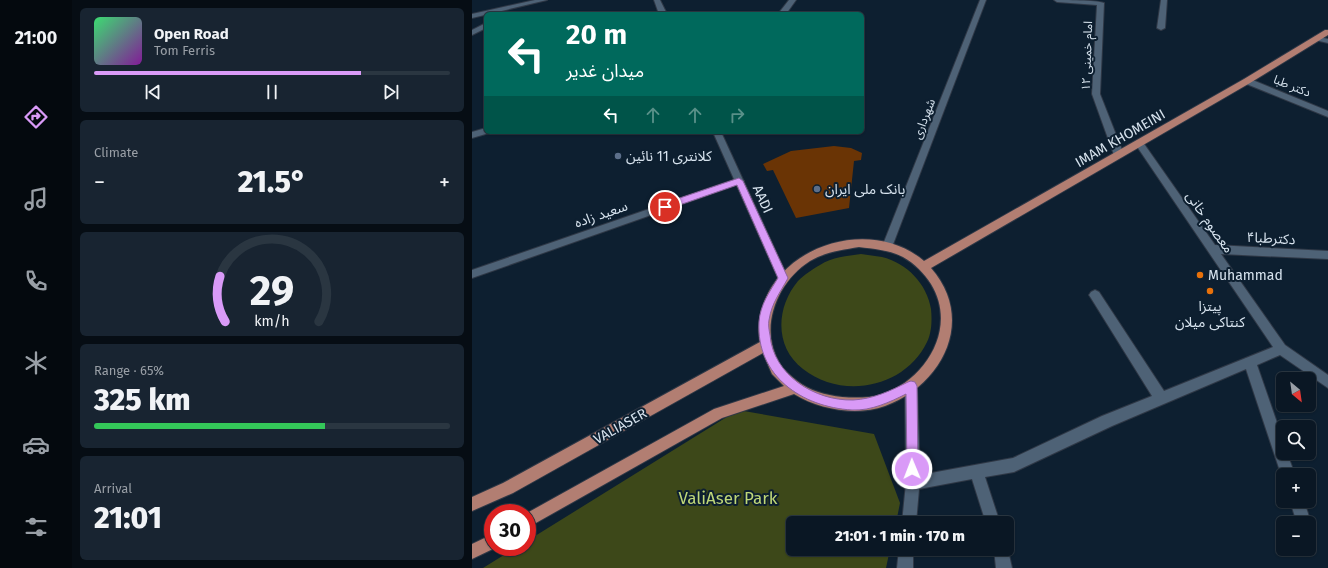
<!DOCTYPE html>
<html lang="en">
<head>
<meta charset="utf-8">
<style>
	:root { --surface:#0a1724; --page:#182431; --text:#f1f3f6; --muted:#999fa6; --line:#2a3641; --accent:#d99af7 }
	body { margin:0; font-family:"Fira Sans","Noto Sans Arabic",sans-serif; background:var(--page); color:var(--text); height:100vh; display:flex; flex-direction:column; font-size:15px; white-space:nowrap }
	* { box-sizing:border-box; margin:0 }
	p { font-size:13px; color:var(--muted) }
	.icon { flex:none; width:22px; height:22px; fill:none; stroke:currentColor; stroke-width:2; stroke-linecap:round; stroke-linejoin:round }
	.map { position:relative; flex:1; overflow:hidden }
	.drawer { display:flex; flex-direction:column; gap:8px; padding:8px; background:#060d14; width:400px }
	.drawer>* { flex:none }
	.top-card { position:absolute; left:12px; top:12px; width:380px; height:122px; border-radius:6px; box-shadow:0 1px 3px #0004,0 0 0 1px var(--line); background:#00695c; color:#fff; overflow:hidden }
	.needle { width:26px; rotate:151deg }
	.tools { position:absolute; left:804px; top:372px; display:grid; gap:8px }
	.tools a { display:grid; place-items:center; width:40px; height:40px; border-radius:6px; background:var(--surface); box-shadow:0 1px 3px #0004,0 0 0 1px var(--line); font-size:20px }
	.speed { position:absolute; left:12px; top:504px; display:flex; gap:8px; font-size:20px; font-weight:700; text-align:center }
	.speed>* { display:grid; place-content:center; width:52px; height:52px; border-radius:50%; background:var(--surface); box-shadow:0 1px 3px #0004,0 0 0 1px var(--line); line-height:1 }
	.speed .limit { border:6px solid #d22; background:#fff; color:#111 }
	.pin { position:absolute; display:grid; place-items:center; width:34px; height:34px; color:#fff; margin:-17px; border:2px solid #fff; border-radius:50%; box-shadow:0 1px 4px #0007 }
	.me { position:absolute; width:44px; margin:-22px; rotate:359deg; stroke-linejoin:round; filter:drop-shadow(0 0 3px #0008) }
	.turn { display:flex; align-items:center; gap:14px; height:84px; padding:0 16px; font-size:18px }
	.turn .icon { width:52px; height:52px; stroke-width:2.5 }
	.turn b { display:block; font-size:28px; line-height:34px }
	.lanes { display:flex; align-items:center; height:38px; padding:0 16px; background:#0003; justify-content:center; gap:20px; direction:ltr }
	.lanes .off { opacity:.35 }
	.big { font-size:30px; font-weight:800; line-height:1.1 }
	.drawer .card { flex:1; display:flex; flex-direction:column; justify-content:center; gap:6px; min-width:0; padding:0 14px; border-radius:6px; background:var(--page) }
	.drawer .dial { align-items:center; gap:0 }
	.dial svg { height:104px; overflow:visible; fill:none; stroke:var(--line); stroke-width:7; stroke-linecap:round; text-anchor:middle }
	.dial text { fill:var(--text); stroke:none }
	.song { display:flex; align-items:center; gap:12px }
	.cover { width:48px; height:48px; border-radius:6px; background:linear-gradient(135deg,hsl(140 70% 55%),hsl(290 70% 35%)) }
	.played { height:4px; border-radius:2px; background:linear-gradient(90deg,var(--accent) 75%,var(--line) 75%) }
	.keys { display:flex; justify-content:space-around; direction:ltr }
	.heat { display:flex; justify-content:space-between; align-items:center; font-size:22px; direction:ltr }
	.charge { height:6px; border-radius:3px; background:linear-gradient(90deg,#34c759 65%,var(--line) 0) }
	.trip { position:absolute; left:314px; top:516px; width:228px; height:40px; border-radius:6px; background:var(--surface); box-shadow:0 1px 3px #0004,0 0 0 1px var(--line); font-weight:800; line-height:40px; text-align:center }
	main { display:flex; flex:1; min-height:0 }
	.tab-bar { display:flex; flex-direction:column; width:72px; justify-content:space-around; align-items:center; background:#04090e; color:var(--muted) }
	.tab-bar .icon { width:28px; height:28px }
	.tab-bar .on { color:var(--accent) }
	.tab-bar b { font-size:18px; color:var(--text) }
	.map>svg:first-child { display:block }
</style>
</head>
<body>
<main>
<nav class="tab-bar">
<b>21:00</b>
<svg class="icon on" aria-label="directions" viewBox="0 0 24 24"><path d="M12 3l9 9-9 9-9-9zM9 14v-3h6M13 9l2 2-2 2"/></svg>
<svg class="icon" aria-label="music" viewBox="0 0 24 24"><path d="M9 18V5l10-2v13"/><circle cx="6" cy="18" r="3"/><circle cx="16" cy="16" r="3"/></svg>
<svg class="icon" aria-label="phone" viewBox="0 0 24 24"><path d="M5 4h4l2 5-3 2q2 4 5 5l2-3 5 2v4C11 20 4 13 5 4z"/></svg>
<svg class="icon" aria-label="climate" viewBox="0 0 24 24"><path d="M12 3v18M4 7l16 10M4 17L20 7"/></svg>
<svg class="icon" aria-label="car" viewBox="0 0 24 24"><path d="M5 17H2v-5l4-1 3-4h7l3 4 3 1v5h-3M9 17h6M6 11h13"/><circle cx="7" cy="17" r="2"/><circle cx="17" cy="17" r="2"/></svg>
<svg class="icon" aria-label="filters" viewBox="0 0 24 24"><path d="M4 7h16M4 17h16"/><circle cx="9" cy="7" r="2"/><circle cx="15" cy="17" r="2"/></svg>
</nav>
<section class="drawer">
<div class="card">
<div class="song"><i class="cover"></i><div><b>Open Road</b><p>Tom Ferris</p></div></div>
<div class="played"></div>
<div class="keys"><svg class="icon" aria-label="previous" viewBox="0 0 24 24"><path d="M18 5L8 12l10 7zM5 5v14"/></svg><svg class="icon" aria-label="pause" viewBox="0 0 24 24"><path d="M8 5v14M16 5v14"/></svg><svg class="icon" aria-label="next" viewBox="0 0 24 24"><path d="M6 5l10 7-10 7zM19 5v14"/></svg></div>
</div>
<div class="card"><p>Climate</p>
<div class="heat"><a>−</a><b class="big">21.5°</b><a>+</a></div>
</div>
<div class="card dial"><svg viewBox="0 0 100 80">
<path d="M14 69A42 42 0 1 1 86 69"/>
<path d="M14 69A42 42 0 0 1 10 34" stroke="#d99af7"/>
<text x="50" y="56" font-size="32" font-weight="700">29</text>
<text x="50" y="72" font-size="11">km/h</text>
</svg></div>
<div class="card"><p>Range · 65%</p><b class="big">325 km</b><div class="charge"></div></div>
<div class="card"><p>Arrival</p><b class="big">21:01</b></div>
</section>
<div class="map">
<svg width="856" height="568" viewBox="0 0 856 568">
	<rect width="100%" height="100%" fill="#0d1f30"/>
	<path fill="#3d4819" d="M389,254C396,255 403,256 410,257C435,263 455,284 459,309C460,319 460,332 455,342C433,388 370,400 331,369C302,347 304,307 326,281C332,275 341,269 348,265C360,257 375,256 389,254Z
		M266,410L402,434L428,503L424,523H321V549H418L414,568H11L45,547H55V541Z"/>
	<path fill="#6a3405" d="M362,146L379,148L390,153L389,160L382,161L377,208L324,218L301,170L295,171L291,164L319,151Z"/>
	<g fill="none" stroke-linecap="round" stroke-linejoin="round">
		<g stroke="#2f3846" stroke-width="2">
			<path id="minor" d="M63,0H75L0,18V14Z
				M317,0H324L314,14H306Z
				M508,0H514L420,247L419,250L415,251L411,250L410,247Z
				M582,0C593,0 624,0 632,3L628,94L652,155L650,157H644L642,155L620,94L625,5L585,2Z
				M689,0H695L693,28L689,30L685,28Z
				M14,23V28L0,35V30Z
				M843,36L856,39V43L843,40Z
				M14,128V132H18L17,133L0,138V132Z
				M667,140L670,141L743,245L856,251V259L749,254L813,345L856,375V388L808,355L785,365L811,440V453H815L823,475H811V480L774,369L640,426L542,472L513,477L528,523H514L500,479L447,489L444,523H430L434,483L433,386L435,382L439,380L443,382L445,386L448,475L541,458L630,416L680,396L619,298L617,295L619,292L623,290L627,292L692,391L801,347L664,145L663,143L664,141Z
				M267,178L270,179L272,181L270,183L0,278V270Z
				M818,501H832L839,523L837,528V523H825Z
				M535,546L540,568H524L522,549H535Z
				M427,549H441V568H425Z"/>
		</g>
		<g stroke="#2f3846" stroke-width="2">
			<path id="tertiary" d="M182,0H188L195,14H187Z
				M772,79H778L856,111V117L772,83Z
				M241,132H249L316,278L315,281L311,283L307,281L306,278Z"/>
		</g>
		<g stroke="#2f3846" stroke-width="2">
			<path id="primary" d="M853,30H856V35L778,83L459,268C504,319 471,385 413,406C385,416 348,410 322,394L250,418L55,528V513L242,409L312,386L300,374L291,353L41,493L0,511V497L31,483L288,342C285,328 288,313 293,300C317,241 403,219 452,261L772,79ZM387,247C402,249 418,250 431,257C442,263 453,274 459,284C486,328 454,380 409,395C397,398 382,398 370,397C353,395 338,391 325,381C319,376 312,371 308,364C286,328 305,282 338,261C353,252 370,250 387,247Z
				M21,534V547H25L0,559V544Z"/>
		</g>
		<use href="#minor" fill="#4e6276" fill-rule="evenodd"/>
		<use href="#tertiary" fill="#4e6276" fill-rule="evenodd"/>
		<use href="#primary" fill="#b27e72" fill-rule="evenodd"/>
	</g>
	<path fill="#d99af7" stroke="#8d64a1" d="M267,178L271,181L316,278C308,293 300,302 297,320C296,324 297,330 298,335C301,375 343,401 381,400C401,399 418,391 436,382L439,381L443,382L445,386L446,469L444,473L440,475L436,473L435,469L434,394C418,402 399,411 380,410C330,407 284,376 287,322C288,305 298,291 306,278L265,185L193,210L189,207L190,204Z"/>
	<g fill="#5c6f8a" stroke="#0d1f30" stroke-width="1.5">
		<circle cx="146" cy="156" r="4"/>
		<circle cx="345" cy="189" r="4"/>
	</g>
	<g fill="#e8710a" stroke="#0d1f30" stroke-width="1.5">
		<circle cx="728" cy="275" r="4"/>
		<circle cx="738" cy="291" r="4"/>
	</g>
	<g text-anchor="middle" stroke-width="4" stroke-linejoin="round" paint-order="stroke">
		<g font-size="12" fill="#d7e3ee" stroke="#0d1f30">
			<text transform="translate(615 56) rotate(-88)" y="4">امام خمینی ۱۲</text>
			<text transform="translate(820 86) rotate(22)" y="4">دکتر طبا</text>
			<text transform="translate(452 119) rotate(-69)" y="4">شهرداری</text>
		</g>
		<g font-size="14" fill="#d7e3ee" stroke="#0d1f30">
			<text transform="translate(648 138) rotate(-30)" y="5">IMAM KHOMEINI</text>
			<text transform="translate(291 199) rotate(66)" y="5">AADI</text>
			<text transform="translate(129 214) rotate(-19)" y="5">سعید زاده</text>
			<text transform="translate(738 222) rotate(55)" y="5">معصوم خانی</text>
			<text transform="translate(799 238) rotate(3)" y="5">دکترطبا۴</text>
			<text transform="translate(148 426) rotate(-29)" y="5">VALIASER</text>
		</g>
		<g font-size="14" fill="#d7e3ee" stroke="#0d1f30" text-anchor="start">
			<text x="154" y="161">کلانتری 11 نائین</text>
			<text x="353" y="194">بانک ملی ایران</text>
			<text x="736" y="280">Muhammad</text>
			<text x="738" y="311" text-anchor="middle">پیتزا<tspan x="738" dy="16">کنتاکی میلان</tspan></text>
		</g>
		<g font-size="17" fill="#bfd778" stroke="#0d1f30">
			<text x="256" y="504">ValiAser Park</text>
		</g>
	</g>
</svg>
<div class="tools">
<a><svg class="needle" viewBox="-14 -14 28 28"><path d="M0-13l5 13h-10z" fill="#e53935"/><path d="M0 13l5-13h-10z" fill="#999fa6"/></svg></a>
<a><svg class="icon" aria-label="search" viewBox="0 0 24 24"><circle cx="10" cy="10" r="6"/><path d="M15 15l6 6"/></svg></a>
<a>+</a>
<a>−</a>
</div>
<div class="speed"><div class="limit">30</div></div>
<div class="pin" style="left:193px;top:207px;background:#d93025"><svg class="icon" aria-label="arrive" viewBox="0 0 24 24"><path d="M6 21V4h12l-3 4 3 4H6"/></svg></div>
<svg class="me" style="left:440px;top:469px" viewBox="-20 -20 40 40"><circle r="17" fill="#d99af7" stroke="#fff" stroke-width="3"/><path d="M0-11L8 9 0 5-8 9z" fill="#fff"/></svg>
<div class="trip">21:01 · 1 min · 170 m</div>
<div class="top-card">
<div class="turn"><svg class="icon" aria-label="left" viewBox="0 0 24 24"><path d="M17 20v-9H6M10 6l-5 5 5 5"/></svg><div><b>20 m</b>میدان غدیر</div></div>
<div class="lanes"><svg class="icon" aria-label="left" viewBox="0 0 24 24"><path d="M17 20v-9H6M10 6l-5 5 5 5"/></svg><svg class="icon off" aria-label="ahead" viewBox="0 0 24 24"><path d="M12 20V5M6 11l6-6 6 6"/></svg><svg class="icon off" aria-label="ahead" viewBox="0 0 24 24"><path d="M12 20V5M6 11l6-6 6 6"/></svg><svg class="icon off" aria-label="right" viewBox="0 0 24 24"><path d="M7 20v-9h11M14 6l5 5-5 5"/></svg></div>
</div>
</div>
</main>
</body>
</html>
